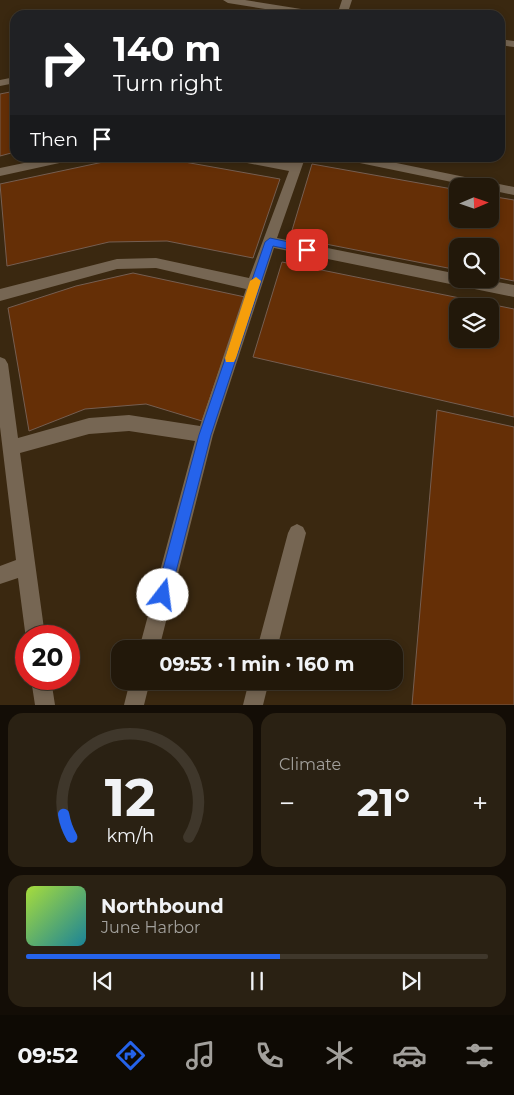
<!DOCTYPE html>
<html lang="en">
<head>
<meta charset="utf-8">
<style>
	:root { --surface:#22180a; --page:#2a2113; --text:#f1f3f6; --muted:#a2a09c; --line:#3f372b; --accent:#2563eb }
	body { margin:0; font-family:Montserrat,sans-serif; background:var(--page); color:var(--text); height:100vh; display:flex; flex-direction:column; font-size:19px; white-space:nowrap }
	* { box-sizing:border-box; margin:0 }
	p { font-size:16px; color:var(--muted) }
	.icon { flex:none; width:28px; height:28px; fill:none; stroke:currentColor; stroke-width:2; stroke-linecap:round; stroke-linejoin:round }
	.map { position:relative; height:705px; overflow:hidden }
	.side { display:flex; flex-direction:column; gap:8px; padding:8px; background:#130d06; flex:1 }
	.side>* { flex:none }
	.guide { position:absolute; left:10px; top:10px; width:495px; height:152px; border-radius:15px; box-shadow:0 2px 8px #0003,0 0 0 1px var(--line); background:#202124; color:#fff; overflow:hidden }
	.needle { width:32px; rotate:88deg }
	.tools { position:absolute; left:449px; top:178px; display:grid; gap:10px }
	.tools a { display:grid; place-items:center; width:50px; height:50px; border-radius:10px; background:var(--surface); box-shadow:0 2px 8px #0003,0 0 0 1px var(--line); font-size:25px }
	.speed { position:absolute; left:15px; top:625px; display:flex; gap:10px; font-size:25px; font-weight:700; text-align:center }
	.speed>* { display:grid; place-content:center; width:65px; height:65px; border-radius:50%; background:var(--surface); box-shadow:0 2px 8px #0003,0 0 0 1px var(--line); line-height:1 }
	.speed .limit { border:8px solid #d22; background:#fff; color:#111 }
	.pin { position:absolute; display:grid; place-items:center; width:42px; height:42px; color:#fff; margin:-21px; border-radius:10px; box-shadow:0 2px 8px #0006 }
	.me { position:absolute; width:55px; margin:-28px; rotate:15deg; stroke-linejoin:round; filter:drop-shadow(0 0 4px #0008) }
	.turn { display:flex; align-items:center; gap:18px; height:105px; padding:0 20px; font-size:22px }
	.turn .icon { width:65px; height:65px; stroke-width:2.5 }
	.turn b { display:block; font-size:35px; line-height:42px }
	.then { display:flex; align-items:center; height:48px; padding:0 20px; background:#0003; gap:10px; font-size:19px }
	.big { font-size:38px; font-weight:700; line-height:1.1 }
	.side .widget { flex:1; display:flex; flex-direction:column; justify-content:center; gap:8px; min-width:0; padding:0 18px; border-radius:15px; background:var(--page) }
	.side .dial { align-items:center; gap:0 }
	.dial svg { height:130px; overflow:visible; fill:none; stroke:var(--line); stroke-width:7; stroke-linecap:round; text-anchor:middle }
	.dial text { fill:var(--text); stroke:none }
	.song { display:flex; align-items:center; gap:15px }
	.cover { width:60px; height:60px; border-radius:8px; background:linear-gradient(135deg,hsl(80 70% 55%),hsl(190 70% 35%)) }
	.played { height:5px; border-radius:2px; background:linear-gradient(90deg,var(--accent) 55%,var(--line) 55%) }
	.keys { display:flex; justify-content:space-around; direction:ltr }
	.heat { display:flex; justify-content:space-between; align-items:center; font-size:28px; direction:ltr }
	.side .tiles { flex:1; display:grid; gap:8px; grid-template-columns:1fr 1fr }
	.widget:last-child { grid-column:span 2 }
	.trip { position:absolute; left:111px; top:640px; width:292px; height:50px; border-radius:15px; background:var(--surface); box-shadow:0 2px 8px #0003,0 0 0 1px var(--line); font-weight:700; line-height:50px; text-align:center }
	.tabs { display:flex; height:80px; justify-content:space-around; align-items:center; background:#0e0a04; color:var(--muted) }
	.tabs .icon { width:35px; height:35px }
	.tabs .active { color:var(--accent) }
	.tabs b { font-size:22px; color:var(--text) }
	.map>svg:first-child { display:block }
</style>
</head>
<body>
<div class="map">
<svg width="514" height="705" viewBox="0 0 514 705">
	<rect width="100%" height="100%" fill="#2d200e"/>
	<path fill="#3a2810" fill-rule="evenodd" d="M0,0H514V705H0ZM15,15H500V158H15ZM458,186H490V219H458ZM458,246H490V279H458ZM458,306H490V339H458ZM26,636H69V679H26ZM120,649H395V681H120Z"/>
	<path fill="#652f06" stroke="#755e51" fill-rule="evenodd" d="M15,91V152L0,156V94Z
		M122,158H162L280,179L253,258L167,241L109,242L7,266L0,184Z
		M312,164L458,190V219H490V196L514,200V281L490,276V246H458V270L290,237Z
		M282,262L514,309V417L253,357ZM458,306H490V339H458Z
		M133,273L245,297L202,421L146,404L85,409L29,431L8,308L76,286Z
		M437,410L514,427V705H412Z"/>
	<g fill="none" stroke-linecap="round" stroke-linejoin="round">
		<path fill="#766653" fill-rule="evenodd" d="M223,0H245L320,12L325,15H303L228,3Z
			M342,0H352L347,15H337Z
			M500,39L514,41V47L500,45Z
			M15,77V83L0,86V80Z
			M48,158H70L64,162L0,176V168Z
			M236,158H261L291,163L293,158H305L277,238L458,274V279H481L514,285V297L274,248L213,435L159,649H139L195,441L129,431L89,434L20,453L45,636H26V639L18,578L0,584V566L16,560L0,427V357L5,359L8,364L18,438L89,418L129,415L200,426L246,289L156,268L117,269L0,301V289L117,259L156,258L249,278L289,171L242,162Z
			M349,158H372L514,187V195L490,190V186H471L355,162Z
			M297,524L303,527L306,533L277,649H257L288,533L291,527Z
			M31,679H51L55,705H35Z
			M130,681H150L144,705H124Z
			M249,681H269L263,705H243Z"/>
	</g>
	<path fill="#2563eb" stroke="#184099" d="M270,238L307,246L312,250L307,253L273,246L211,435L170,595L168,600L163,603L158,600L156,595L199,435L265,242Z"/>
	<path fill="#f59e0b" d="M256,277L261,281L236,358L234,362H226L225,358L250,281Z"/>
</svg>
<div class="tools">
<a><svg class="needle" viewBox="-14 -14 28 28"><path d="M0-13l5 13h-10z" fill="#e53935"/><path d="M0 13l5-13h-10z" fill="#a2a09c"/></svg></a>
<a><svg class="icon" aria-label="search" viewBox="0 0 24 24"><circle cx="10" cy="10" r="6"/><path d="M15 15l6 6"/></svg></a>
<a><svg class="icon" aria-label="layers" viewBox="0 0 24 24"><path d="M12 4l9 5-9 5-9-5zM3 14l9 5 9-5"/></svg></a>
</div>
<div class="speed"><div class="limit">20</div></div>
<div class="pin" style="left:307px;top:250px;background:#d93025"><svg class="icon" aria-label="arrive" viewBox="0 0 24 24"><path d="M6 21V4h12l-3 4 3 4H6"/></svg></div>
<svg class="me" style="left:163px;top:595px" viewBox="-20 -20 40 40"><circle r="19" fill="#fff"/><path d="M0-13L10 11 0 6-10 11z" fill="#2563eb"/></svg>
<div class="trip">09:53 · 1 min · 160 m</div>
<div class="guide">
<div class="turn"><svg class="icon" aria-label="right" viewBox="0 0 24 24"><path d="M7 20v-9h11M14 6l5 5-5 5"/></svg><div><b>140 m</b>Turn right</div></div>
<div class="then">Then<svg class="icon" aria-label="arrive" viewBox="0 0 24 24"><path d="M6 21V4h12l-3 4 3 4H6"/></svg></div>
</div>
</div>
<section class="side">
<div class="tiles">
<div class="widget dial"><svg viewBox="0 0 100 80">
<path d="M14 69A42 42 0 1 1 86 69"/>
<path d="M14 69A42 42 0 0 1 9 55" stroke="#2563eb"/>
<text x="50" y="56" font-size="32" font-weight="700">12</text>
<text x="50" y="72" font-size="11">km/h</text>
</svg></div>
<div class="widget"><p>Climate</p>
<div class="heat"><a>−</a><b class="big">21°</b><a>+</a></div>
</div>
<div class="widget">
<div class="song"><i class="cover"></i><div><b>Northbound</b><p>June Harbor</p></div></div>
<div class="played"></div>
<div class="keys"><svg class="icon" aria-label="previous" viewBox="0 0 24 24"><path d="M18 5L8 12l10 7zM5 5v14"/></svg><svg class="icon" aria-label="pause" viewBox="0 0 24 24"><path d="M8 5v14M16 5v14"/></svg><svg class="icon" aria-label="next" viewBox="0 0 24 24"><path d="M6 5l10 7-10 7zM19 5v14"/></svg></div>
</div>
</div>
</section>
<nav class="tabs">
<b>09:52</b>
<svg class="icon active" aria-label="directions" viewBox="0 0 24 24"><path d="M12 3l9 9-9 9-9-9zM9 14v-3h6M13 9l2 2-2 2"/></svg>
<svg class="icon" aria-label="music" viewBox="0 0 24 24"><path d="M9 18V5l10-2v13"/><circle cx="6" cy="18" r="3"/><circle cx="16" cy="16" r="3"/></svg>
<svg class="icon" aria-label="phone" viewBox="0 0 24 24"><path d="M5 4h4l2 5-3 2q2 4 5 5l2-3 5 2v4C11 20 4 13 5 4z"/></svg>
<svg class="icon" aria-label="climate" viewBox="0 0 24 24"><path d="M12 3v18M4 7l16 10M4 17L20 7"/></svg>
<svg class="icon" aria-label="car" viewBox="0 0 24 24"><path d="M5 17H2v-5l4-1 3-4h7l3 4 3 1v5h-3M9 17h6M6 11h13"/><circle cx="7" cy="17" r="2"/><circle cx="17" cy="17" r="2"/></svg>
<svg class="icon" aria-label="filters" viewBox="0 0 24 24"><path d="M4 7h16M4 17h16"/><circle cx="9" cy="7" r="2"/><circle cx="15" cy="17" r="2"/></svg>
</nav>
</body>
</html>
